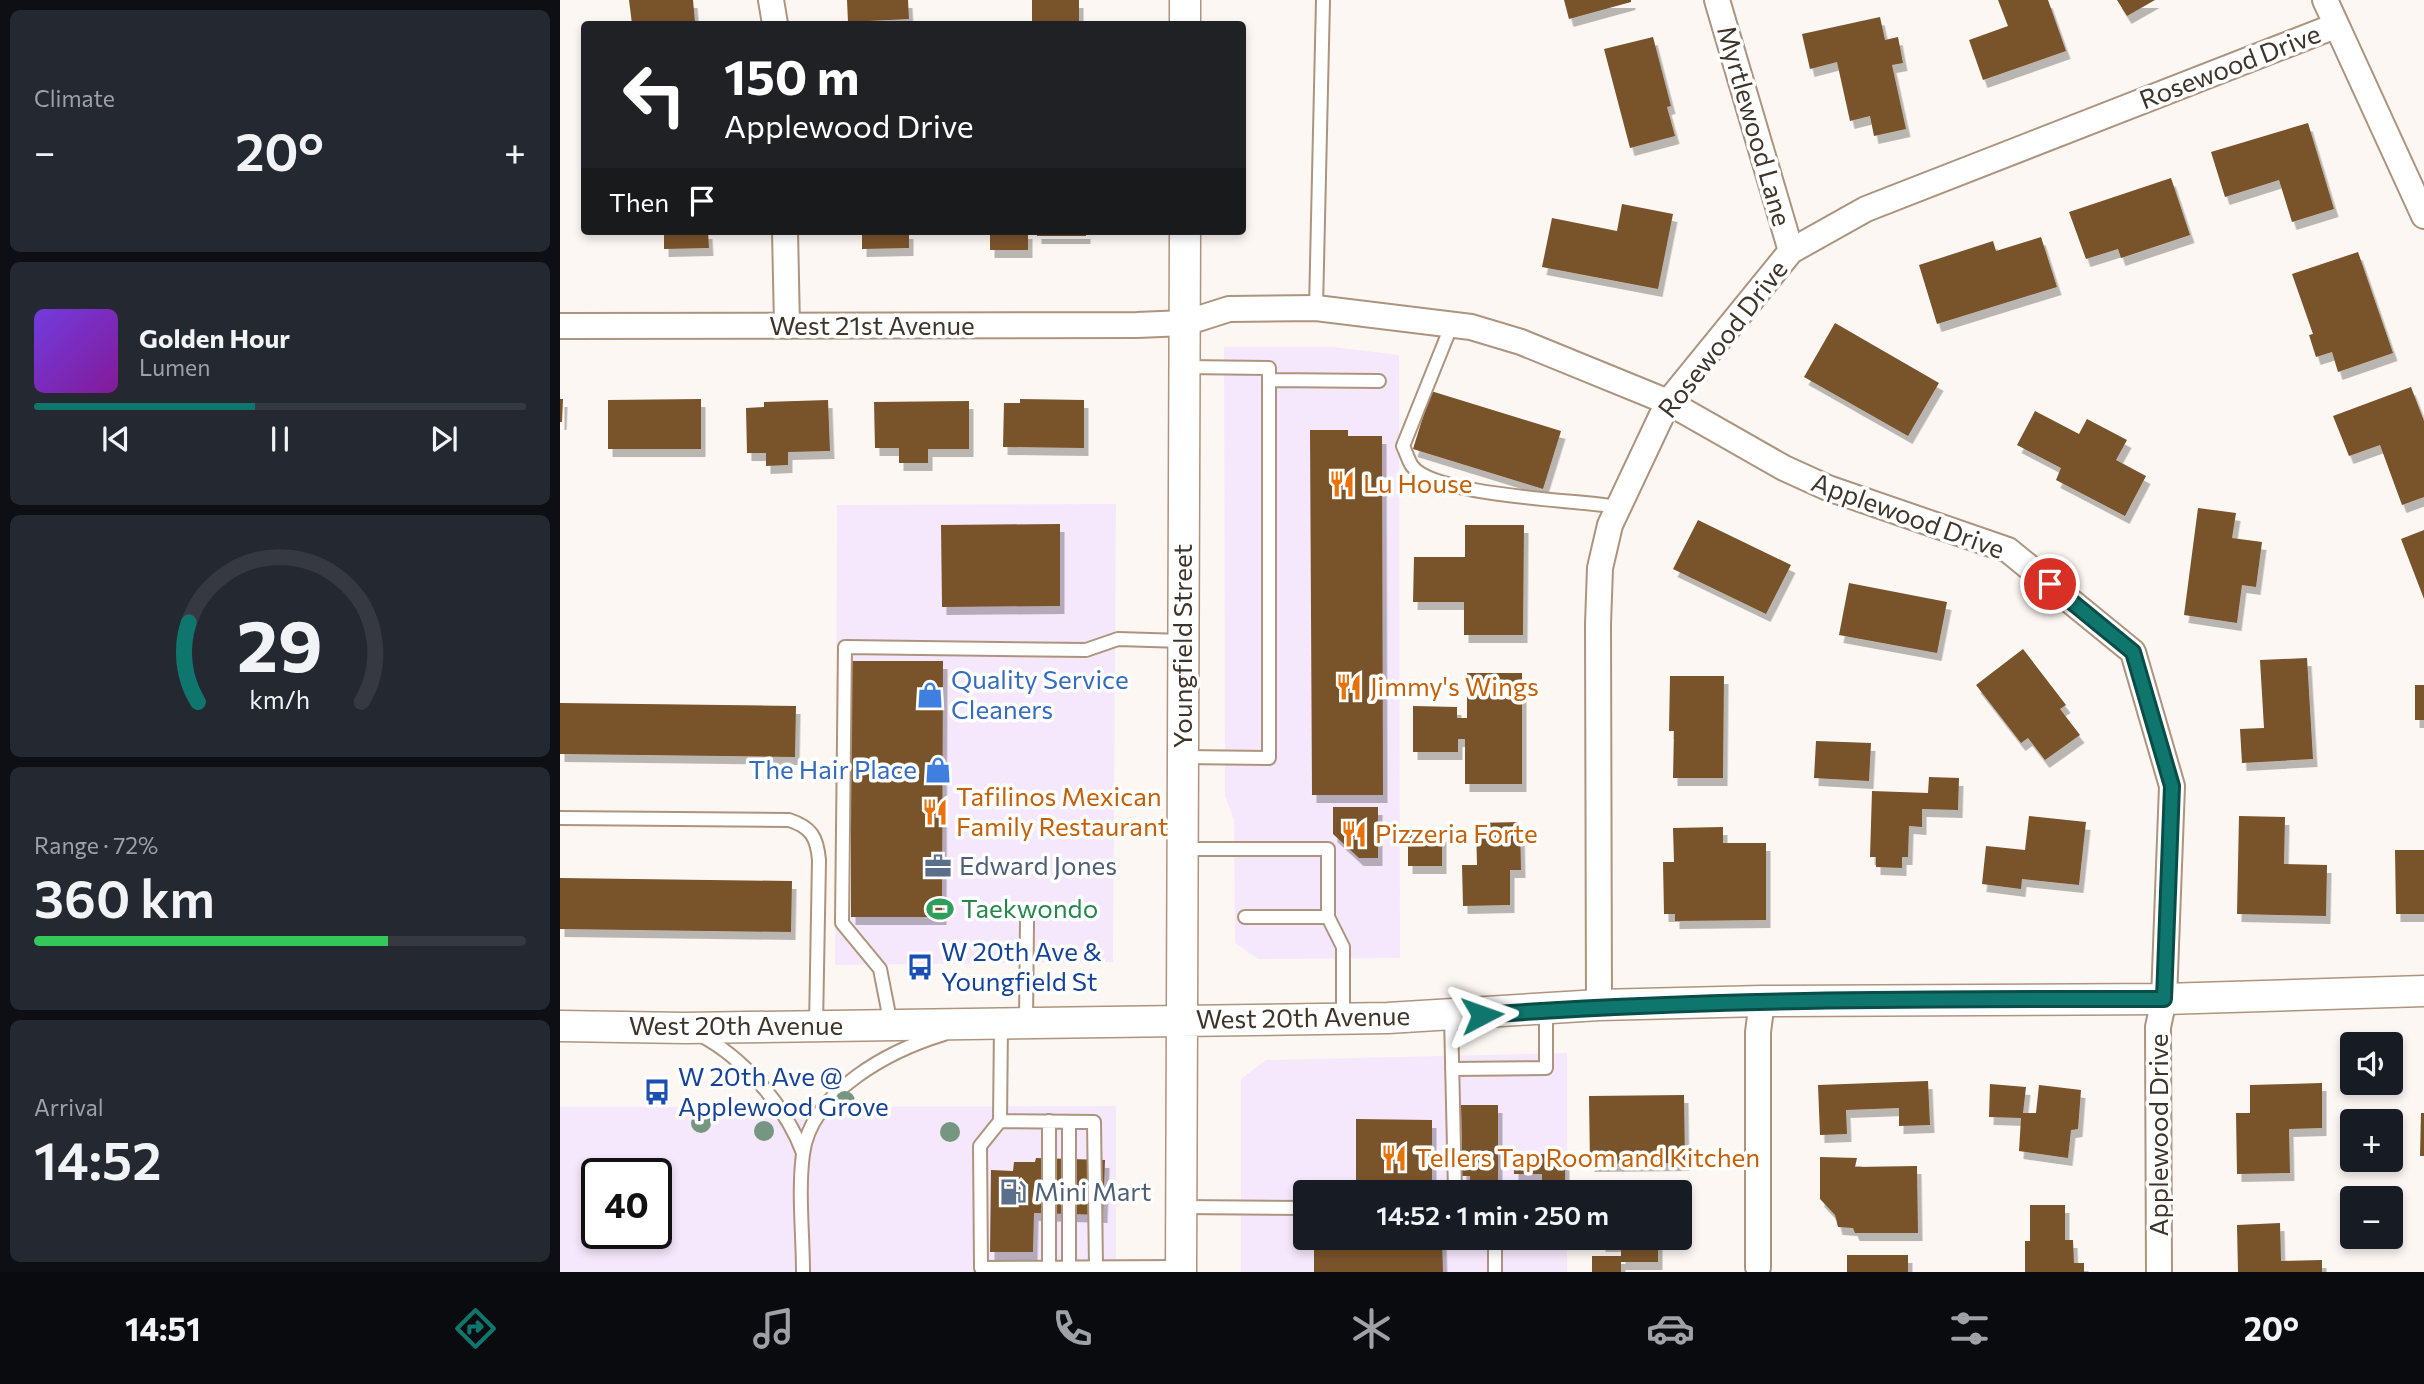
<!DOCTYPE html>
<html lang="en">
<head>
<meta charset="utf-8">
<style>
	:root { --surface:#171b24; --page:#242831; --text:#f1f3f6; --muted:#9ea1a6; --line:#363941; --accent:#0f766e }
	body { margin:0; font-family:Commissioner,sans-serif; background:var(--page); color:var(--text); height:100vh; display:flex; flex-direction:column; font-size:26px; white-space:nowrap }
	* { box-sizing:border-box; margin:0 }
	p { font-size:23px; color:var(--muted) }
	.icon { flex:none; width:38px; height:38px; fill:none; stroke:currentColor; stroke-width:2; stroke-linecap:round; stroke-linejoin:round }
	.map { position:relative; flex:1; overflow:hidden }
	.sheet { display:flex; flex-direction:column; gap:10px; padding:10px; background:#0d0f14; width:560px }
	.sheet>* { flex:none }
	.banner { position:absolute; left:21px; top:21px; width:665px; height:214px; border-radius:7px; box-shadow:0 4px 10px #0003; background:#202124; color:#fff; overflow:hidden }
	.controls { position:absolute; left:1780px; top:1032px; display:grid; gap:14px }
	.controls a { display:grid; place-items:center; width:63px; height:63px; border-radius:7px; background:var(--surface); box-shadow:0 4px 10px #0003; font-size:35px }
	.speed { position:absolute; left:21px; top:1158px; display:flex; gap:14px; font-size:35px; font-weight:700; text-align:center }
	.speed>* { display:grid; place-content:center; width:91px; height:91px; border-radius:50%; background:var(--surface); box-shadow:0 4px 10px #0003; line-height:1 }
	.speed .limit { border:4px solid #111; border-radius:10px; background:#fff; color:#111 }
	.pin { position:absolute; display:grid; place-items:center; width:60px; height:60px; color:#fff; margin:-30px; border:4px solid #fff; border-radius:50%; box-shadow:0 2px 7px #0007 }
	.me { position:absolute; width:77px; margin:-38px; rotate:86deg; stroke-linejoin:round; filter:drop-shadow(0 0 5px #0008) }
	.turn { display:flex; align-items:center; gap:24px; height:147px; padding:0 28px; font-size:32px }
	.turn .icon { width:91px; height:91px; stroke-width:2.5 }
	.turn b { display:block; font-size:49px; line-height:60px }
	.then { display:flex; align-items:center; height:66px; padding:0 28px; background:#0003; gap:14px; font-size:26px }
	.big { font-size:52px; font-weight:600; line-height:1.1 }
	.sheet .tile { flex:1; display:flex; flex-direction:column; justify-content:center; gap:10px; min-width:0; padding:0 24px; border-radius:10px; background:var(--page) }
	.sheet .dial { align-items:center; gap:0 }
	.dial svg { height:182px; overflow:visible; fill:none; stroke:var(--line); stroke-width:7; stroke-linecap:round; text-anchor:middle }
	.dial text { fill:var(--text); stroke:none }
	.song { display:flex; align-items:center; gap:21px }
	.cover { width:84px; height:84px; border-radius:10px; background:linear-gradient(135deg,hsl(260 70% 55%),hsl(290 70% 35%)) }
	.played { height:7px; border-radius:4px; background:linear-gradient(90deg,var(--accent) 45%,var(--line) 45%) }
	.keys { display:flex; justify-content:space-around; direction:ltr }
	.heat { display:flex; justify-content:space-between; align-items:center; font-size:38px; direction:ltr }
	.charge { height:10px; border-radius:5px; background:linear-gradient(90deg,#34c759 72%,var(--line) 0) }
	.trip { position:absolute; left:733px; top:1180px; width:399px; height:70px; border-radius:7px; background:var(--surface); box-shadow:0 4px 10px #0003; font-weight:600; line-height:70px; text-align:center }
	.menu { display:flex; height:112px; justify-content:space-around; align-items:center; background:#090b0e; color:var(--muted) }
	.menu .icon { width:49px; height:49px }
	.menu .selected { color:var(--accent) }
	.menu b { font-size:32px; color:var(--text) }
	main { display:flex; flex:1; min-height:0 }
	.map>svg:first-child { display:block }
</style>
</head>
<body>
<main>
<section class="sheet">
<div class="tile"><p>Climate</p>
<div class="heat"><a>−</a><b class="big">20°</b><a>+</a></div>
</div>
<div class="tile">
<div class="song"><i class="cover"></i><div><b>Golden Hour</b><p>Lumen</p></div></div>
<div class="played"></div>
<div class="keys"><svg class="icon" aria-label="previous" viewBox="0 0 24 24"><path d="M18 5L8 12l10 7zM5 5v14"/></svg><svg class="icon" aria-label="pause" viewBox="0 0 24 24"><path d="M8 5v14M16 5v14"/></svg><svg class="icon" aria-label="next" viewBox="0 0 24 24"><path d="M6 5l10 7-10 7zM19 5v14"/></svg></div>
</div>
<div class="tile dial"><svg viewBox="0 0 100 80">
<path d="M14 69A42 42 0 1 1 86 69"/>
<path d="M14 69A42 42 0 0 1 10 34" stroke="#0f766e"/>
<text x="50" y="56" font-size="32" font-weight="700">29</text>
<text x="50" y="72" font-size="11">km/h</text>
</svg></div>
<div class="tile"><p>Range · 72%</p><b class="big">360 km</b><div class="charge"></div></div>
<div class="tile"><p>Arrival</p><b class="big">14:52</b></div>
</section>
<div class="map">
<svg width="1864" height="1272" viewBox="0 0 1864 1272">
	<defs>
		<filter id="shadow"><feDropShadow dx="4.5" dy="8" stdDeviation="0" flood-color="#0004"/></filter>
	</defs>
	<rect width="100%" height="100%" fill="#fcf7f2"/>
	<path fill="#f6e8fc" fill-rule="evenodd" d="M664,347H773L839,355L840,958L698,959L675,943L674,820L665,796Z
		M556,504L553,962L275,965L277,505Z
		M1007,1053V1192H746V1237H1007V1272H681V1079L706,1060Z
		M556,1106V1272H0V1107ZM37,1174H96V1234H37Z"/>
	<path fill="#79522b" filter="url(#shadow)" d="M69,0H133L135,22L72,24Z
		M287,0H348L349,19L288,22Z
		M472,0H519V22H472Z
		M1004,0H1071V2L1009,19Z
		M1438,0H1488L1506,51L1423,80L1409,40L1448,26Z
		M1557,0H1595L1567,16Z
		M1320,17L1325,40L1338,37L1343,63L1332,65L1346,129L1314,136L1310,116L1290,121L1277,62L1250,69L1242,34Z
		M1093,37L1111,106L1107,107L1115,136L1070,148L1044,49Z
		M1748,123L1774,209L1732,222L1719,180L1665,197L1651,152Z
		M1611,178L1630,235L1561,258L1558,249L1526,259L1509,212Z
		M1062,204L1113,214L1098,289L982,267L992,218L1057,231Z
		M104,231H148L149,248L104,249Z
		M302,231H349V248L302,249Z
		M430,231H468V250H430Z
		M477,231H526V236H477Z
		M1481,237L1497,287L1377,324L1359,265L1433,241L1436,251Z
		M1798,252L1833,353L1778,372L1772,352L1756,357L1749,335L1753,334L1732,274Z
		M1275,323L1379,383L1348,436L1244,377Z
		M1851,387L1864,421V497L1842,505L1820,445L1789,456L1773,416Z
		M871,391L1001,431L983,489L853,449Z
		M0,399H3L2,422H0Z
		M141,399V449H48V400Z
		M460,399L524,400V448L443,447L444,403H460Z
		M268,400L270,451L228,452V465L206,466V453H187L186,408L204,407V402Z
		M409,401V449H368V463H339V448H315L314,402Z
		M1475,411L1519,434L1527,419L1567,440L1556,460L1586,476L1565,516L1496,480L1501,468L1457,445Z
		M750,430H788V436H822L823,795H752Z
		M1638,508L1676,513L1672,538L1702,542L1696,587L1682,585L1677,623L1624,615Z
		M1138,520L1231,565L1206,614L1113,569Z
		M500,524V606L382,607L381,525Z
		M905,525H964L963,635H904V602H853L854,557H905Z
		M1864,530V599L1841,539Z
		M1289,583L1387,602L1377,653L1279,635Z
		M1463,649L1506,705L1500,709L1520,735L1485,760L1468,738L1461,743L1416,685Z
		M1747,658L1753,759L1682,763L1680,729L1704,728L1700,660Z
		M291,661H383L382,917H291Z
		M907,673H962V784H905V739H898V752H853V706L897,707V718H907Z
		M1110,676H1164L1163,778H1113L1114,731H1109Z
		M1855,685H1864V720H1855Z
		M0,703L236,706L235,757L0,754Z
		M1256,741L1311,743L1309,781L1254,778Z
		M1369,777L1399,778L1398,810L1362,809V827L1349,826L1348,857H1342V868L1316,867V857H1310L1312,791L1368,793Z
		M773,807H818V858H799L773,834Z
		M1469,816L1526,822L1519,885L1462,879L1461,889L1422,884L1426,846L1465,850Z
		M1679,816L1725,817L1724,864L1767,865L1766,916L1677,914Z
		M960,822L961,870H950V905L903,906L902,865H917L916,823Z
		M1163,827V843H1206V920L1115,921V914H1104L1103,862H1114L1113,828Z
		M848,834H882V866H848Z
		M1835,850H1864V914H1836Z
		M0,878L232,881L231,932L0,929Z
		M1368,1081L1370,1125L1339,1126V1108L1286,1110L1287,1134L1260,1135L1258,1085Z
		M1762,1083V1128L1729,1129L1730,1173L1677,1174L1676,1113H1690V1085Z
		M1430,1084L1466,1087L1463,1113H1476L1479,1085L1521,1090L1518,1129L1511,1130L1508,1158L1459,1151L1461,1118L1429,1117Z
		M1124,1095L1125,1163L1030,1164L1029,1096Z
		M901,1105H938V1192H910V1176H902Z
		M1861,1113H1864V1156H1860Z
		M796,1119L872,1120V1192H796Z
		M954,1154H1005V1186H982V1174H954Z
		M1260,1157L1297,1158L1295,1167L1357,1166L1358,1233H1295L1293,1228L1278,1227L1275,1215L1260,1199Z
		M476,1158L545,1160L543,1215L474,1213L473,1252H430L431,1170L453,1171L454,1162H475Z
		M1470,1205H1505V1240H1513L1514,1263H1524V1272H1465V1241H1470Z
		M1720,1223L1721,1261L1762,1260V1272H1678L1677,1225Z
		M754,1237H882L883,1272H754Z
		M1041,1237H1098V1262H1061V1272H1032V1256H1061V1244H1041Z
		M1287,1255H1348V1272H1287Z"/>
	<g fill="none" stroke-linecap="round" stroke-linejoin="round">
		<g stroke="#ad947e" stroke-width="16">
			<path id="service" d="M756,308L763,0
				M892,324L843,446C846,452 848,460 852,466C874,496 1017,500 1058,507
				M709,380L819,381
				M622,757L709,758V368L625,367
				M0,818L229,820C251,827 257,837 259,860L256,1026
				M622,849H768V917H685
				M768,917L783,947V1018
				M891,1016L895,1192
				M466,1022L467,921
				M441,1024L440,1121L534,1122L536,1267
				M331,1025L320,969L282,923L285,647L526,650L558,639L622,641
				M140,1035C184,1058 226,1107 243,1153
				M892,1069L986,1068V1010
				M440,1121L420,1146L421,1268L621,1267
				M489,1121V1268
				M621,1207L746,1208
				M935,1237V1272
				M509,1268V1122
				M243,1272C243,1234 238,1192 243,1154C251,1091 331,1050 384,1034"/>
		</g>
		<g stroke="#ad947e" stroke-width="28">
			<path id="minor" d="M211,0L215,24
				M1157,0L1231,251
				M1765,0L1864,216
				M225,231L227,326
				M0,326L577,325L625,323L669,309L756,308L911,327L961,342L1108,402L1224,468L1268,488L1448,550L1573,652L1612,786L1604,999L1598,1027L1599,1272
				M1039,1005L1038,624L1040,568L1050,525L1108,402L1231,251L1306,209L1775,26
				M1198,1267V1032L1202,1001"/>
		</g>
		<g stroke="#ad947e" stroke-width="33">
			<path id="tertiary" d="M625,24V0
				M0,1026L125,1028L828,1018L1039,1005L1202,1001L1604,999L1864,991
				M621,1272L625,231"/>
		</g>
		<use href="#service" stroke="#fff" stroke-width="12"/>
		<use href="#minor" stroke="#fff" stroke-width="24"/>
		<use href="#tertiary" stroke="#fff" stroke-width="30"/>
	</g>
	<g fill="#759681">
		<circle cx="285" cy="1101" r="10"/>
		<circle cx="141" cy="1123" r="10"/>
		<circle cx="204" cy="1131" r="10"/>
		<circle cx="390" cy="1132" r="10"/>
	</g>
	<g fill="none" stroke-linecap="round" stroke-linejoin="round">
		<g stroke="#0a4d48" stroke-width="18">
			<path id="route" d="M922,1015C1149,998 1376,999 1604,999L1612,786L1573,652L1490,584"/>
		</g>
		<use href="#route" stroke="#0f766e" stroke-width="12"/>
	</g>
	<defs>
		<g id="restaurant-bare" transform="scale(2.1)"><path d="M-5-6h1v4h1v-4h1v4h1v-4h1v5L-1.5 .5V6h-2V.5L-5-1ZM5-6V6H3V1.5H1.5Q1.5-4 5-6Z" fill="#e8710a" stroke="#fff" stroke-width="2.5" paint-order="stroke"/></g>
		<g id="shop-bare" transform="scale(2.1)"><path d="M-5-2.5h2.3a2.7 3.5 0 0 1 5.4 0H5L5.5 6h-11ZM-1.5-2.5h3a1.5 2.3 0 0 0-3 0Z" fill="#3f7fe0" stroke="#fff" stroke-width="2.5" paint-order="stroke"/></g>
		<g id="office-bare" transform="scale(2.1)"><path d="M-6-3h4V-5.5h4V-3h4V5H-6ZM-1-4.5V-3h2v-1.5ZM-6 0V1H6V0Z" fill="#5c6f8a" stroke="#fff" stroke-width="2.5" paint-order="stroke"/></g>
		<g id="stadium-bare" transform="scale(2.1)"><path d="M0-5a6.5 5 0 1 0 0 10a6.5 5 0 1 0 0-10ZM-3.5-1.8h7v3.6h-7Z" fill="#2e9e5b" stroke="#fff" stroke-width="2.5" paint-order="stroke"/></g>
		<g id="bus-bare" transform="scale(2.1)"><path d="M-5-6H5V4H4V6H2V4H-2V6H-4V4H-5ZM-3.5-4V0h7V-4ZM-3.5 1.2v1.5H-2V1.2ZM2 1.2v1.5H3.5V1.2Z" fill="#1a4fb4" stroke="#fff" stroke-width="2.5" paint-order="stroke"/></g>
		<g id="fuel-bare" transform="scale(2.1)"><path d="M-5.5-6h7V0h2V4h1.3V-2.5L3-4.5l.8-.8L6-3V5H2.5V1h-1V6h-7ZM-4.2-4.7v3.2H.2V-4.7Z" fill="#5c6f8a" stroke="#fff" stroke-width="2.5" paint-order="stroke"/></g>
	</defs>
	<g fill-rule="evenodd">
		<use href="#restaurant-bare" x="782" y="484"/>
		<use href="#restaurant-bare" x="789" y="687"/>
		<use href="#shop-bare" x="370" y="695"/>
		<use href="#shop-bare" x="378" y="770"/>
		<use href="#restaurant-bare" x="375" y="812"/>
		<use href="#restaurant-bare" x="794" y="834"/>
		<use href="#office-bare" x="378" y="866"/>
		<use href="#stadium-bare" x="380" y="909"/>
		<use href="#bus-bare" x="360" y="967"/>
		<use href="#bus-bare" x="97" y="1092"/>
		<use href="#restaurant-bare" x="834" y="1158"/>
		<use href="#fuel-bare" x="453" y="1192"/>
	</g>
	<g text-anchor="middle" stroke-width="7" stroke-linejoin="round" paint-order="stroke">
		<g font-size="26" fill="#3e342a" stroke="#fff">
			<text transform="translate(1670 67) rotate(-21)" y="9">Rosewood Drive</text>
			<text transform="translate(1194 126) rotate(74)" y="9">Myrtlewood Lane</text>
			<text x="312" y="335">West 21st Avenue</text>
			<text transform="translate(1163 339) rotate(-52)" y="9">Rosewood Drive</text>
			<text transform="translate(1348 516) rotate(20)" y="9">Applewood Drive</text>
			<text transform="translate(623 646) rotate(-90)" y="9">Youngfield Street</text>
			<text transform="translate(743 1018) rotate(-1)" y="9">West 20th Avenue</text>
			<text x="176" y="1035">West 20th Avenue</text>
			<text transform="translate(1599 1135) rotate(-90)" y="9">Applewood Drive</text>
		</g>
		<g font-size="26" fill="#c56008" stroke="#fff" text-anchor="start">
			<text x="803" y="493">Lu House</text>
			<text x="810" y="696">Jimmy's Wings</text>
			<text x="396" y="806">Tafilinos Mexican<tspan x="396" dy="30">Family Restaurant</tspan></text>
			<text x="815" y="843">Pizzeria Forte</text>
			<text x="855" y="1167">Tellers Tap Room and Kitchen</text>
		</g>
		<g font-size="26" fill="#366cbe" stroke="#fff" text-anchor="start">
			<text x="391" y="689">Quality Service<tspan x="391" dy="30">Cleaners</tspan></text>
			<text x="357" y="779" text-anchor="end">The Hair Place</text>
		</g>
		<g font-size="26" fill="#4e5e75" stroke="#fff" text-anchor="start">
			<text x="399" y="875">Edward Jones</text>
			<text x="474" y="1201">Mini Mart</text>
		</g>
		<g font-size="26" fill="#27864d" stroke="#fff" text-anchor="start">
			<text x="401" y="918">Taekwondo</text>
		</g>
		<g font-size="26" fill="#164399" stroke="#fff" text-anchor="start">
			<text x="381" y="961">W 20th Ave &amp;<tspan x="381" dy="30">Youngfield St</tspan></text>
			<text x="118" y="1086">W 20th Ave @<tspan x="118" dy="30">Applewood Grove</tspan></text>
		</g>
	</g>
</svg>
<div class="controls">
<a><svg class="icon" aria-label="sound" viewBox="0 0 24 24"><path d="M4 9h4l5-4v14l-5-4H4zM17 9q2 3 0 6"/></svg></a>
<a>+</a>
<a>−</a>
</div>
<div class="speed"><div class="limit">40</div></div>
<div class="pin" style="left:1490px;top:584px;background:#d93025"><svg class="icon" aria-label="arrive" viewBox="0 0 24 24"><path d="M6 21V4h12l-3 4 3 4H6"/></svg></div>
<svg class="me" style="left:922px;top:1015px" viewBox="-20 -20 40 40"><path d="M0-17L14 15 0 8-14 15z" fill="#0f766e" stroke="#fff" stroke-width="4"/></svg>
<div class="trip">14:52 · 1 min · 250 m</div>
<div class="banner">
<div class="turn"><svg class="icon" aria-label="left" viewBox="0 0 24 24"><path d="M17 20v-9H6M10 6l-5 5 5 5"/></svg><div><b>150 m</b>Applewood Drive</div></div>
<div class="then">Then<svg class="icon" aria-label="arrive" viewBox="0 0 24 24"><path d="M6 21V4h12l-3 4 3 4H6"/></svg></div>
</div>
</div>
</main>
<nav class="menu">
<b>14:51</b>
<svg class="icon selected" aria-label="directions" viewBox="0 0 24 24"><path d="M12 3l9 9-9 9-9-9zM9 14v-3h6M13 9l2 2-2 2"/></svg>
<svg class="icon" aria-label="music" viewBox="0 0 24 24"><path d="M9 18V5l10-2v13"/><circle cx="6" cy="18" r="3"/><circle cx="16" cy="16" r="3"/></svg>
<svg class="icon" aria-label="phone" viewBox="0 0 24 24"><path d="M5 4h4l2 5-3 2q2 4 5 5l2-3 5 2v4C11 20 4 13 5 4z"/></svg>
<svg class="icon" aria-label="climate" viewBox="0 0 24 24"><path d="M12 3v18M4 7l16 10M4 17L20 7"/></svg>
<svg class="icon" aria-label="car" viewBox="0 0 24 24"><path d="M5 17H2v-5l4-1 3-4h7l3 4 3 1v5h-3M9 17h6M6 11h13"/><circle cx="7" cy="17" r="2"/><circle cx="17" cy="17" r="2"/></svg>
<svg class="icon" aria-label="filters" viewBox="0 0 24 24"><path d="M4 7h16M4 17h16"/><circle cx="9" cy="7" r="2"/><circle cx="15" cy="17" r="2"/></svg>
<b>20°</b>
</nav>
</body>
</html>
